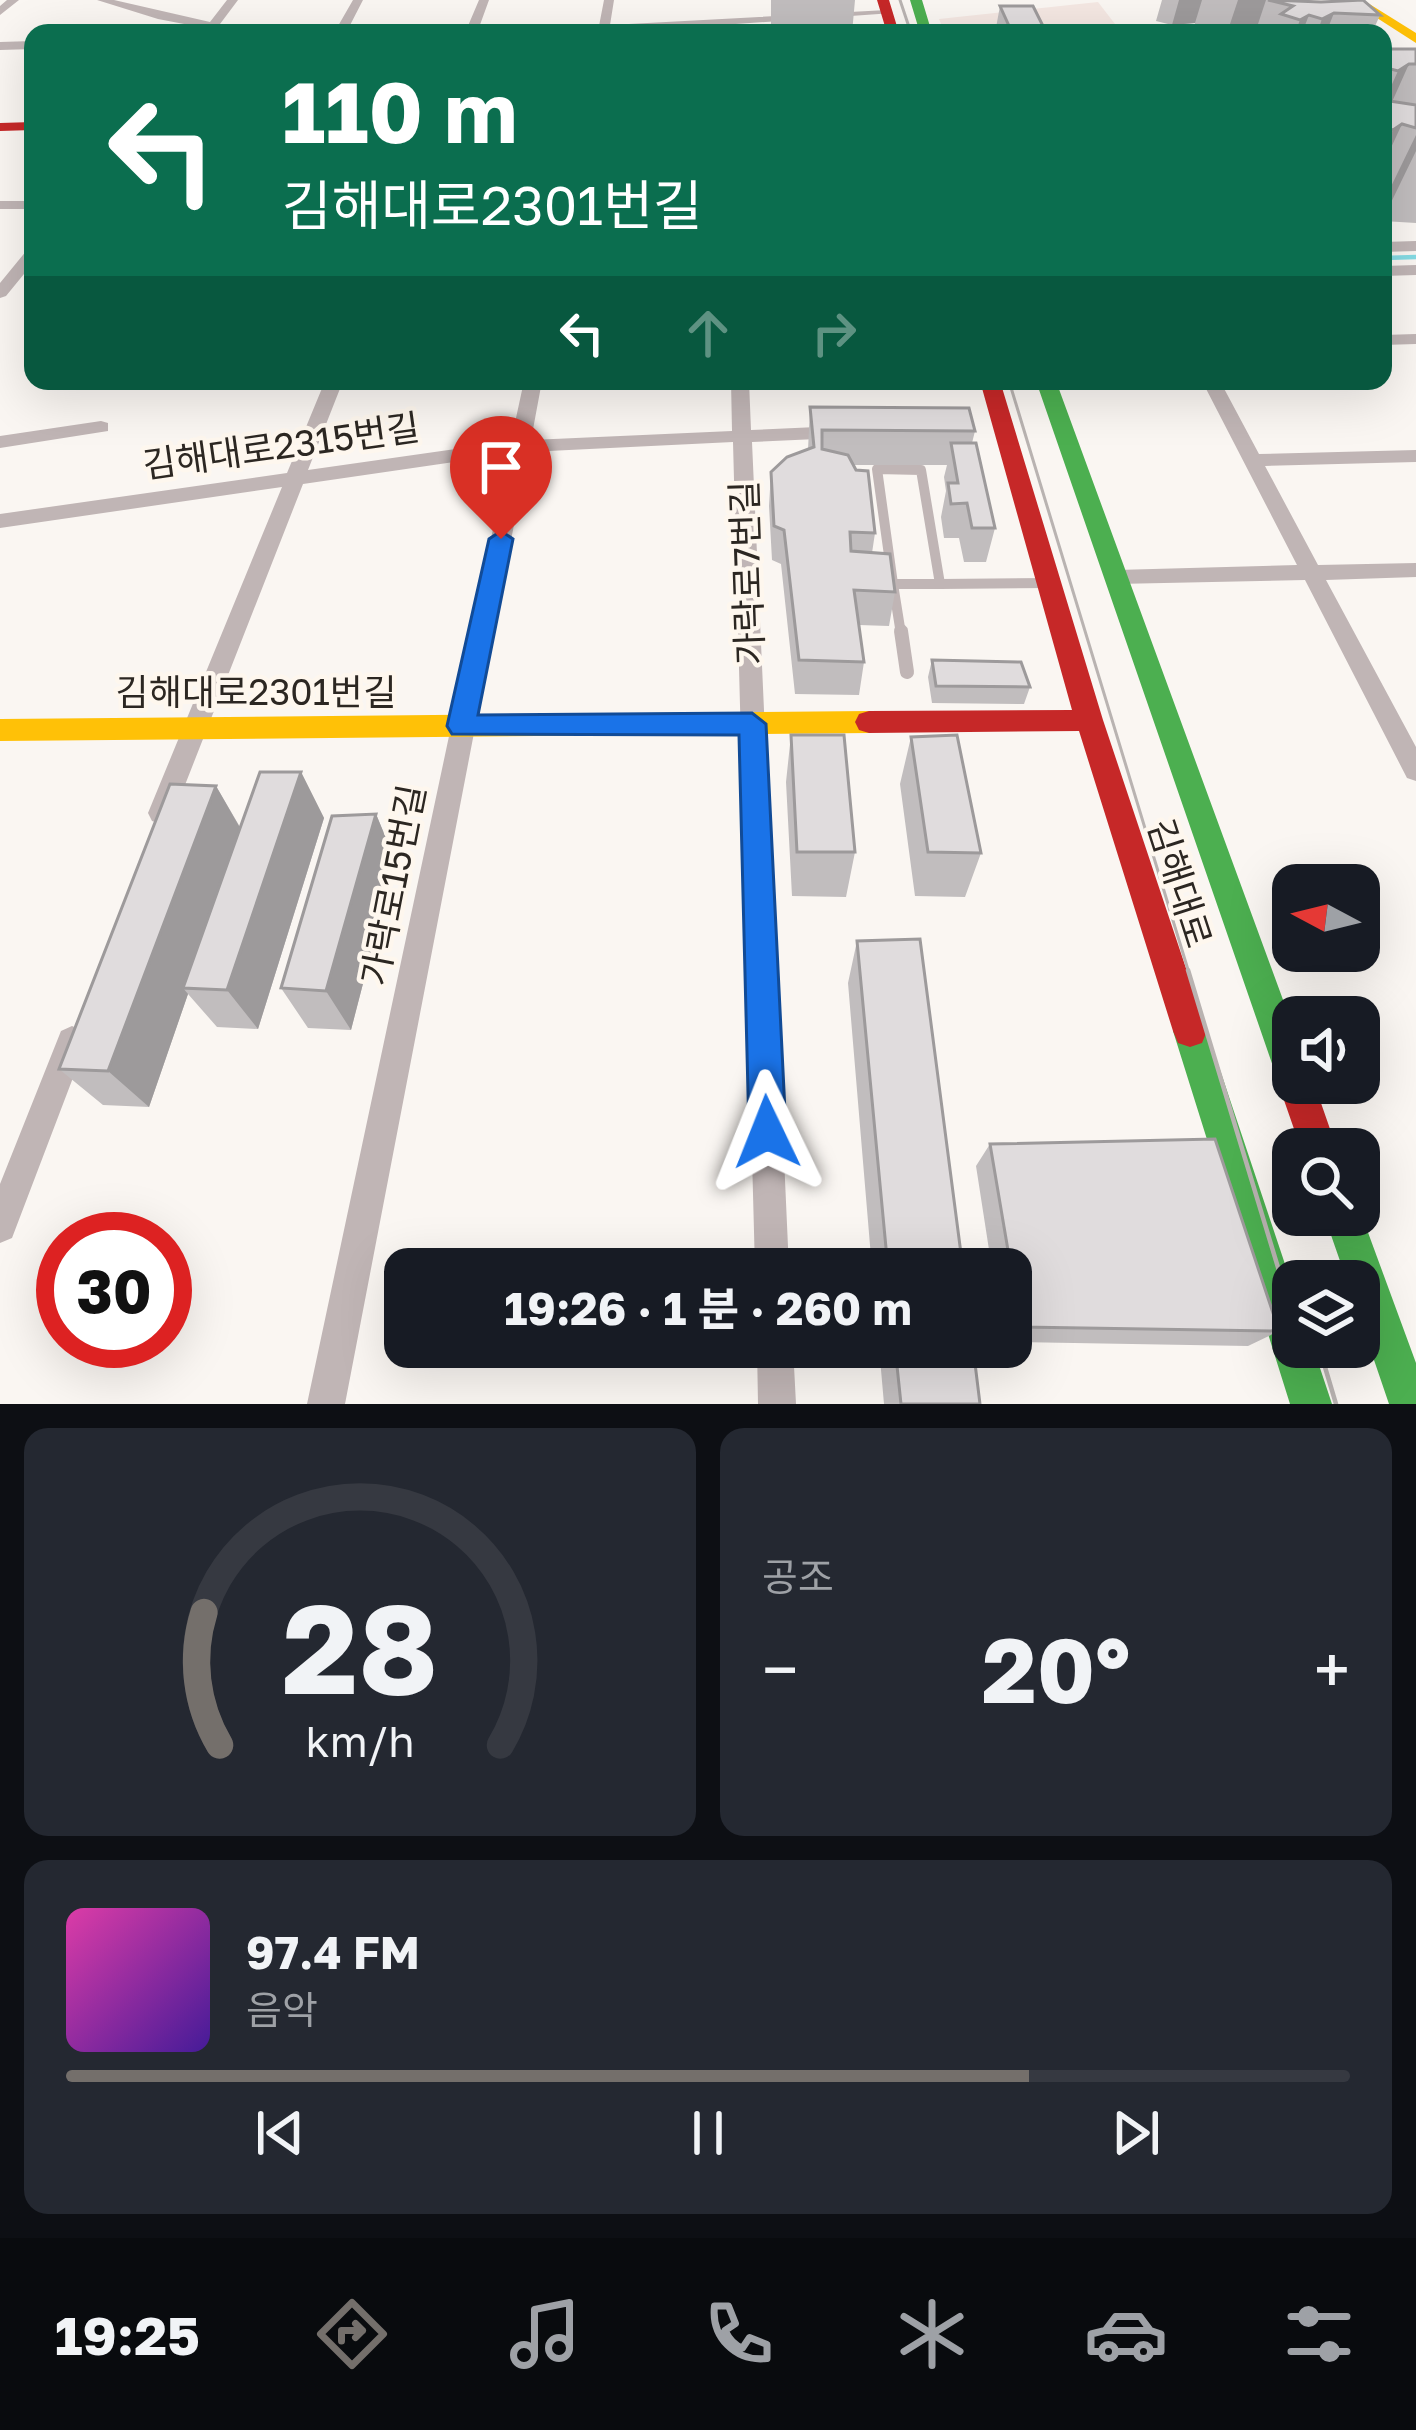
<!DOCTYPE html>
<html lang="ko">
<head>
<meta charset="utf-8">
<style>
	:root { --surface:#171b24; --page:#242831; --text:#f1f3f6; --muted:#9ea1a6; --line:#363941; --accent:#746f6b }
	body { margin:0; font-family:"Golos Text","Noto Sans KR",sans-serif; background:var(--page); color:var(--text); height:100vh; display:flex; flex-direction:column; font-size:45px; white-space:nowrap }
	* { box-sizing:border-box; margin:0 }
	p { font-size:39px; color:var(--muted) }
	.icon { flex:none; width:66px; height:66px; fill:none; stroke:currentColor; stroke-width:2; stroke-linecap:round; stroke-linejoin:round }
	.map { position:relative; height:1404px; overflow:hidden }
	.details { display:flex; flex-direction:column; gap:24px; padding:24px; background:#0d0f14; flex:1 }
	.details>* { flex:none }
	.banner { position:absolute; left:24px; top:24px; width:1368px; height:366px; border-radius:24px; box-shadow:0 12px 48px #0002; background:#0b6e4f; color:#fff; overflow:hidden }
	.needle { width:78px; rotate:277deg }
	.buttons { position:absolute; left:1272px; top:864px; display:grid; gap:24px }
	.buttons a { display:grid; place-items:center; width:108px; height:108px; border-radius:24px; background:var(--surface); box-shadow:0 12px 48px #0002; font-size:60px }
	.speed { position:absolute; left:36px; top:1212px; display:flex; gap:24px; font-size:60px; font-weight:700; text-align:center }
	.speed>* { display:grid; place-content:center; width:156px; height:156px; border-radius:50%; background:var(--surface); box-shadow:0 12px 48px #0002; line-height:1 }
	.speed .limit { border:18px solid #d22; background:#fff; color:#111 }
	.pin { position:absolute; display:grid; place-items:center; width:102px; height:102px; color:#fff; margin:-123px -51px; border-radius:50% 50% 50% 0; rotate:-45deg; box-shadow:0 0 12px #0007 }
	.pin .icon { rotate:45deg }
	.me { position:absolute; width:132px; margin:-66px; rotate:358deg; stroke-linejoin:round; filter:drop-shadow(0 0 9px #0008) }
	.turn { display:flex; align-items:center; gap:42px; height:252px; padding:0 60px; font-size:54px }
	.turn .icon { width:156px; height:156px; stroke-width:2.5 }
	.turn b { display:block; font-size:84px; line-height:102px }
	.lanes { display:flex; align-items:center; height:114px; padding:0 60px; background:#0003; justify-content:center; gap:60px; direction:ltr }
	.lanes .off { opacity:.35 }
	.big { font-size:90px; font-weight:700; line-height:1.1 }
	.details .widget { flex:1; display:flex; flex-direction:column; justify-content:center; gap:18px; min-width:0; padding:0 42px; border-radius:24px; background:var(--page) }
	.details .dial { align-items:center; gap:0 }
	.dial svg { height:312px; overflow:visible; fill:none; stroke:var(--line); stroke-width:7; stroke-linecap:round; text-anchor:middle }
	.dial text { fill:var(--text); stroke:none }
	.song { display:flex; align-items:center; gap:36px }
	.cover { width:144px; height:144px; border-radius:18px; background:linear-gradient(135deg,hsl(320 70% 55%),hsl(260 70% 35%)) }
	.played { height:12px; border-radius:6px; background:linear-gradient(90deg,var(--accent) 75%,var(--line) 75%) }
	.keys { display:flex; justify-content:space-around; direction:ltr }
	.heat { display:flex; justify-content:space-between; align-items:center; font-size:66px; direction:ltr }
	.details .tiles { flex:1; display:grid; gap:24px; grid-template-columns:1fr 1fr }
	.widget:last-child { grid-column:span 2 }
	.trip { position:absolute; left:384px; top:1248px; width:648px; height:120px; border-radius:24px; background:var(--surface); box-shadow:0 12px 48px #0002; font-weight:700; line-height:120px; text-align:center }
	.tab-bar { display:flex; height:192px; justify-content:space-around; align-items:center; background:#090b0e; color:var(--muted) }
	.tab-bar .icon { width:84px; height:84px }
	.tab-bar .on { color:var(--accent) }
	.tab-bar b { font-size:54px; color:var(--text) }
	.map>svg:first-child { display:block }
</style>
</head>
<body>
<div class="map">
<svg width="1416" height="1404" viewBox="0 0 1416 1404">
	<rect width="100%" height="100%" fill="#faf6f2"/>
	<path fill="#f4e7e2" d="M1098,2L1122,33H945L939,19Z"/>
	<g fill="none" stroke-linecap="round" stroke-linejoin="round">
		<path stroke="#85dbe4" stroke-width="4.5" d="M1383,258L1416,257"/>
		<path stroke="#c0b5b5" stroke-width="10" d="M877,469L921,470L940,584H893Z
			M893,584L901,634
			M940,584L1048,583"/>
		<path stroke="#c0b5b5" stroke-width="14" d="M901,631L907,672"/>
		<path fill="#c0b5b5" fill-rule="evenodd" d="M7,0H19L0,15V6Z
			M97,0H114L210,22L227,0H238L220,24L262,33L216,30L201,33L205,28L158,19Z
			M353,0H363L346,33H334Z
			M479,0H489L477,33H465Z
			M604,0H614L610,25L887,10L893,13L609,33H530L599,26Z
			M33,41V49L0,50V42Z
			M0,201H33V209H0Z
			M1416,241V251L1383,252V242Z
			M33,248V263L6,296L0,298V283L27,250Z
			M1416,265V275L1383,276V266Z
			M1416,334V344L1383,345V335Z
			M325,381H343L308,470L511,441L524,381H542L531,440L732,431L731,381H749L751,430L839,426L848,432L839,438L752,442L789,1269H755L733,442L528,452L345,1404H307L509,454L303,484L174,813L170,821L161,824L152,821L148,813L282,487L0,528V514L287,473Z
			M1202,381H1220L1259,454L1416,450V462L1265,466L1318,565L1416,563V577L1326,580L1416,747V781L1407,778L1305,580L1116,584L1105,577L1116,570L1297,565Z
			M101,421L108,423V431L0,448V436Z
			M72,1026L83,1031L87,1041L12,1238L0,1243V1184L61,1031Z
			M757,1347H793L796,1404H758Z"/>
		<path fill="#4caf50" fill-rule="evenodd" d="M910,0H922L932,33H920Z
			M1036,381H1056L1293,1027V1083H1307L1293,1092L1281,1087L1276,1075Z
			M1190,1015L1202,1019L1207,1031L1293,1288V1347H1313L1332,1404H1290L1173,1031L1178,1019Z
			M1359,1208L1416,1363V1404H1389L1359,1316V1281H1347L1324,1215H1359Z"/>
		<path fill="#ffc107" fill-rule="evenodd" d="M1349,0H1363L1416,33V43Z
			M869,711L879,714L883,722L879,730L869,733L0,741V719Z"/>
		<path fill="#c62828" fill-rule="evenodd" d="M877,0H889L899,33H887Z
			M33,122V130L0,131V123Z
			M980,381H1000L1103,720L1207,1031L1202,1043L1190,1047L1178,1043L1173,1031L1079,731L869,733L859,730L855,722L859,714L869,711L1072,710Z
			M1293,1067V1083H1314L1337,1149H1301L1278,1083L1284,1071Z"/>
		<path stroke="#b9b3b1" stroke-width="3" d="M900,0L911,33
			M1009,381L1189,973"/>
		<path stroke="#b9b3b1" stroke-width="4.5" d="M1188,970L1293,1317
			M1319,1347L1336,1404"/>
	</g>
	<path fill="#c1bdbe" d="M771,0H855L852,33H771Z
		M1162,0H1309L1380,15L1372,33H1192L1195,23L1172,25L1156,21Z
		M1000,6L1044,28L1043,33H995Z
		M1383,49H1416V223L1383,221Z
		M810,407L975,431L972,443L995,528L986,562H964L959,538H944L941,517L946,491L944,477L947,465H853L875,533L872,553L895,592L889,626L859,625L864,662L859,695L795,694L781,564L772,560L769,506L771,472L808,450Z
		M932,660L1030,687L1024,704L932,703L928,677Z
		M791,735L855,852L846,897L792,896L786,782Z
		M911,737L981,853L965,897L915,896L900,784Z
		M301,772L324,818L258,1029L217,1027L188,994L149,1107L103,1105L59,1069L216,786L240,827Z
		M376,814L395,860L351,1030L308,1028L281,988Z
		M857,941L963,1269H872L848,983Z
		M990,1144L1279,1331L1248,1346L1011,1342V1269H992L976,1166Z
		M879,1347H973L980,1404H884Z"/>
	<path fill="#9d9a9b" d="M1179,0H1202L1195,23L1172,25Z
		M1238,0H1266L1255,33H1227Z
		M1334,13L1326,33H1317L1322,19Z
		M1309,15L1302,33H1295L1300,20Z
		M1409,64L1383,122V104L1398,71Z
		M1402,124L1383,165V151L1393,130Z
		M1416,135V151L1383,219V203Z
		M301,772L324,818L258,1029L227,990Z
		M216,786L243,833L183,988L188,994L149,1107L108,1071Z
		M376,814L395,860L351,1030L326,991Z"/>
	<path fill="#e0dcdd" stroke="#9d9a9b" stroke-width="3" d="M1268,0L1321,2L1363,0L1380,15L1334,13L1322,19L1309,15L1300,20L1281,14L1293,6Z
		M1000,6H1033L1044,28H1010Z
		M1383,49H1416V64H1409L1398,71L1383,67Z
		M1383,100L1416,105V128L1402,124L1393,130L1383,127Z
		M810,407L969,408L975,431L822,430V449L848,455L856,470L868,471L875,533L850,532L851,551L890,554L895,592L854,590L864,662L799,660L784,530L774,526L771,472L787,457L814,447Z
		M951,443H976L995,528H972L967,503L951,504L948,483H958Z
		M932,660L1021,662L1030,687L936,686Z
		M791,735H844L855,852H797Z
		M957,735L981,853L928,852L911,737Z
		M260,772H301L227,990L183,988Z
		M170,784L216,786L108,1071L59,1069Z
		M376,814L326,991L281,988L332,816Z
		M920,939L963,1269H888L857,941Z
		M1215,1139L1279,1331L1021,1327L990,1144Z
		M895,1347H973L980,1404H901Z"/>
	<path fill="#1a73e8" stroke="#114b97" stroke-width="3" d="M501,531L513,539L478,715L752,713L766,724L786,1132L780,1145L767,1151L755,1145L749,1132L739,735L452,734L447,726L489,539Z"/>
	<g text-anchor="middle" stroke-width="9" stroke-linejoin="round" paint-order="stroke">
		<g font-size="36" fill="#2c2722" stroke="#fef7ee">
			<text transform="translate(281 446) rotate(-8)" y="13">김해대로2315번길</text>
			<text transform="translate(747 573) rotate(-92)" y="13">가락로7번길</text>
			<text x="256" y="705">김해대로2301번길</text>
			<text transform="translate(1180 883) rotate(72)" y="13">김해대로</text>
			<text transform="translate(393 885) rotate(-79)" y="13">가락로15번길</text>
		</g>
	</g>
</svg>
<div class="buttons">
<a><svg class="needle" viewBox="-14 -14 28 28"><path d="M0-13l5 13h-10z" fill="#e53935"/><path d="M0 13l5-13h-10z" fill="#9ea1a6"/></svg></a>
<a><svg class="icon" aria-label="sound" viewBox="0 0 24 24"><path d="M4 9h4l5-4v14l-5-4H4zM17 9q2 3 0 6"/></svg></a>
<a><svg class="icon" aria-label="search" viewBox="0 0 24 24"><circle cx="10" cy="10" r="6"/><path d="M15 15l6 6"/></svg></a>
<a><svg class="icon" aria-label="layers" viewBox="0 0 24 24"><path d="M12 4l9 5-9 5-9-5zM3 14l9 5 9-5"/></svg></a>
</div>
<div class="speed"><div class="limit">30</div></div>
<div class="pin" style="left:501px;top:539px;background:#d93025"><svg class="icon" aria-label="arrive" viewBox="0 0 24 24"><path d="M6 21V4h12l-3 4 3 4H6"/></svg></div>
<svg class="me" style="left:767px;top:1132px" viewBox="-20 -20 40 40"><path d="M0-17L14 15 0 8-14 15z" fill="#1a73e8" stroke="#fff" stroke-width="4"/></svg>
<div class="trip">19:26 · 1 분 · 260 m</div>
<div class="banner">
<div class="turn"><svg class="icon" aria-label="left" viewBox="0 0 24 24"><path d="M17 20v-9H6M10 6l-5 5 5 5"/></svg><div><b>110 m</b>김해대로2301번길</div></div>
<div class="lanes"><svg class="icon" aria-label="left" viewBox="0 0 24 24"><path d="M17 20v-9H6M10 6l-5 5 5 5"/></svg><svg class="icon off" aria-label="ahead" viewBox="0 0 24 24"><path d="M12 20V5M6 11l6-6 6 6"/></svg><svg class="icon off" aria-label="right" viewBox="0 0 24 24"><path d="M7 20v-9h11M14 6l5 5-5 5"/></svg></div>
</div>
</div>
<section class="details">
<div class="tiles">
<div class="widget dial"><svg viewBox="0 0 100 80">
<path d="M14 69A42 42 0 1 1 86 69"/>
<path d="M14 69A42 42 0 0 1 10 35" stroke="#746f6b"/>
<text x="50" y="56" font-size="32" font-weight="700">28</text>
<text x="50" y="72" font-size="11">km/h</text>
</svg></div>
<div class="widget"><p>공조</p>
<div class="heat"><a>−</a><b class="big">20°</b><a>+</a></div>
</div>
<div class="widget">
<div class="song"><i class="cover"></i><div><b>97.4 FM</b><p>음악</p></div></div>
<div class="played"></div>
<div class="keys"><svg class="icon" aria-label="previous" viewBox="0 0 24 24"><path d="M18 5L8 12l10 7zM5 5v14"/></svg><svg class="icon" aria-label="pause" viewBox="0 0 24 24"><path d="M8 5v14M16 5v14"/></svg><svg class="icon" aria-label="next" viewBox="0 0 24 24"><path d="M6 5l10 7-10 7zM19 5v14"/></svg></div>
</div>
</div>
</section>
<nav class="tab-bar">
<b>19:25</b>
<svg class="icon on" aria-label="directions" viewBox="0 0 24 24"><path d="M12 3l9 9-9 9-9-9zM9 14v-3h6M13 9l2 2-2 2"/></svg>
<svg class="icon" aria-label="music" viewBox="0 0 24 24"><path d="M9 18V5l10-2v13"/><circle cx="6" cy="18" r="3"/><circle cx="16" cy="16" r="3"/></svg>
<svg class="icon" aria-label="phone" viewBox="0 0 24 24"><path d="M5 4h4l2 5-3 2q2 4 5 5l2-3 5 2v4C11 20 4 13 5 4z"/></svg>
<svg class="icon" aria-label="climate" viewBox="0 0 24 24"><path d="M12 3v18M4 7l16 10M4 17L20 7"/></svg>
<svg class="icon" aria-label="car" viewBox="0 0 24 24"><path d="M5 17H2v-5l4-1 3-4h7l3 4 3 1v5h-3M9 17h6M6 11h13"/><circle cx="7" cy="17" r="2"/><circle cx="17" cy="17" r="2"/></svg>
<svg class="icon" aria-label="filters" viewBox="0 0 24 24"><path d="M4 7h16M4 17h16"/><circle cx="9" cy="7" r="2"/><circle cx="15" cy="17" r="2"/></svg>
</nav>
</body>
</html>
